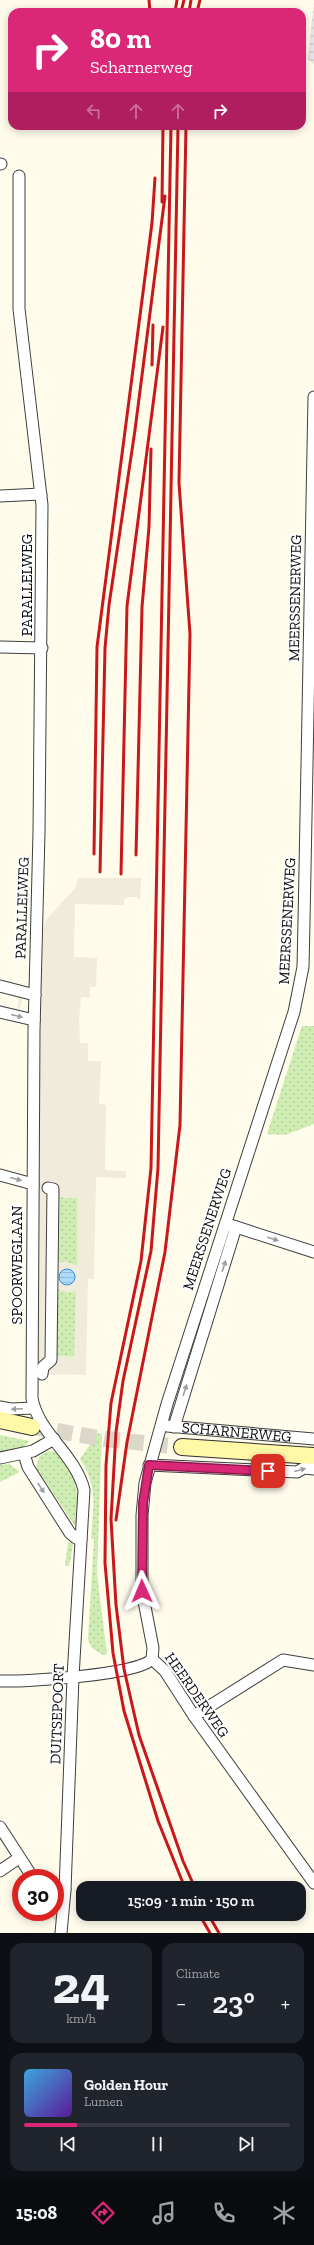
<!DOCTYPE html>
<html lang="en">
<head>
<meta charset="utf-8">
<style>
	:root { --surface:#171b24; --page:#20242c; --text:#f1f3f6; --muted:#9ea1a6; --line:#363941; --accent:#db2777 }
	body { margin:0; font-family:"Zilla Slab",serif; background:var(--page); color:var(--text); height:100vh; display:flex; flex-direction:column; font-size:15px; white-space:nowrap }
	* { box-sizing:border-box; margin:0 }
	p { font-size:13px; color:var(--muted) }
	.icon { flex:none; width:22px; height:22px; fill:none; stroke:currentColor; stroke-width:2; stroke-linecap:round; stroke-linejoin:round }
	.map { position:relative; height:1933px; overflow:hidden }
	.sheet { display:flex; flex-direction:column; gap:10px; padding:10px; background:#0d0f14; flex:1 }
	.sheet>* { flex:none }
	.top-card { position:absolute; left:8px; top:8px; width:298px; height:122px; border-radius:12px; box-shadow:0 2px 10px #0003; background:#db2777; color:#fff; overflow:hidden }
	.speed { position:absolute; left:12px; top:1869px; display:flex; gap:8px; font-size:20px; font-weight:700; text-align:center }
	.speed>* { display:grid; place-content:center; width:52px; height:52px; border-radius:50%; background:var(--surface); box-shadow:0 2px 10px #0003; line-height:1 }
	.speed .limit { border:6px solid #d22; background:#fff; color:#111 }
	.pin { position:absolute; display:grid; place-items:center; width:34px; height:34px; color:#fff; margin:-17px; border-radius:8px; box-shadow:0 2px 6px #0006 }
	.me { position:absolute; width:44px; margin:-22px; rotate:359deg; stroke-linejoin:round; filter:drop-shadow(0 0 3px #0008) }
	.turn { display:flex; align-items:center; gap:14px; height:84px; padding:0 16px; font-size:18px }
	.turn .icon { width:52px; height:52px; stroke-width:2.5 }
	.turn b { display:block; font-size:28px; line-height:34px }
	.lanes { display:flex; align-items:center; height:38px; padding:0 16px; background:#0003; justify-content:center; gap:20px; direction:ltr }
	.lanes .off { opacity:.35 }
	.big { font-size:30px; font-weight:600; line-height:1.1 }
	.sheet .widget { flex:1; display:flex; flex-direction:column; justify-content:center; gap:6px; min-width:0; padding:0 14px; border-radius:12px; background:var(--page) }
	.sheet .dial { align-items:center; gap:0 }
	.dial b { font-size:52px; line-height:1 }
	.song { display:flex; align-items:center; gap:12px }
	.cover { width:48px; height:48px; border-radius:6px; background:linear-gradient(135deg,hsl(200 70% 55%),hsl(270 70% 35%)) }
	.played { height:4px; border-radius:2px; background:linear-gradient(90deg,var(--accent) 20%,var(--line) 20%) }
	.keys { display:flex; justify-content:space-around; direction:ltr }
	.heat { display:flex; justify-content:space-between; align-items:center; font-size:22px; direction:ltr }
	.sheet .tiles { flex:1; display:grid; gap:10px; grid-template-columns:1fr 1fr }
	.widget:last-child { grid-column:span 2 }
	.trip { position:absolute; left:76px; top:1881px; width:230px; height:40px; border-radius:12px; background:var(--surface); box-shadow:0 2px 10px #0003; font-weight:600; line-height:40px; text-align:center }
	.tabs { display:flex; height:64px; justify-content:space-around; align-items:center; background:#090b0e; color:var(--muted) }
	.tabs .icon { width:28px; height:28px }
	.tabs .selected { color:var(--accent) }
	.tabs b { font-size:18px; color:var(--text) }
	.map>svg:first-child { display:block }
</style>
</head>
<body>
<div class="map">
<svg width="314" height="1933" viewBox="0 0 314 1933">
	<defs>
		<pattern id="industrial-grid" width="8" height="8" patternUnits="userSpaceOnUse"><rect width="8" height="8" fill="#ebe0ec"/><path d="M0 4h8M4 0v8" fill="none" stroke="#c8bfc9"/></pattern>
		<pattern id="grass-dots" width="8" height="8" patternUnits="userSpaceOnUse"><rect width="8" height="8" fill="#cfedb2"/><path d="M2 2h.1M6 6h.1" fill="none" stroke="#b1ca98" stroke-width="1.8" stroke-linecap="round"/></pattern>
		<pattern id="water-rules" width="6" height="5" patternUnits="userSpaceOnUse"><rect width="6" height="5" fill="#abdcfc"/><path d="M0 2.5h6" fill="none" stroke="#92bcd7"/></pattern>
	</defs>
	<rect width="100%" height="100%" fill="#fffcec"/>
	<path fill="url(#industrial-grid)" d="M314,2V64L308,59Z"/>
	<path fill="url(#grass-dots)" d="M302,1026H314V1124L285,1135L267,1134Z
		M59,1197L77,1198V1266L62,1262L58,1264Z
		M57,1288L72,1292L76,1290L75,1357L56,1356Z
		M98,1433L102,1434L97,1574L107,1654L103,1655L92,1648L88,1640L94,1539H91C93,1506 99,1488 80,1459Z
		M0,1435L29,1441L24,1447L0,1451Z
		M48,1451L58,1452C75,1475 77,1483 78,1511C78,1516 79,1522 75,1526L36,1468L39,1457Z
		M9,1464L20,1472L0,1482V1465Z
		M68,1542L72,1543L73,1546L69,1566H65Z
		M55,1891L60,1892L56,1922L50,1912H55Z"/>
	<path fill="#f0ebda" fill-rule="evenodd" d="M78,878H141L140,900L137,897H128L124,899V905L75,904L74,957L97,958L96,987H90V998L81,997L79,1020L80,1043H88V1061H101L99,1104L106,1105L105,1170L126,1171V1178L96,1177L94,1279H88L86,1375L33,1374L43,930L46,920L76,887ZM59,1197L77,1198V1266L65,1261L58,1264ZM57,1289L69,1293L76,1290L74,1357L56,1356Z
		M0,986L24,992L18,1016L0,1012V1005L17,1009L19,998L0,993Z"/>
	<path fill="url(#water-rules)" stroke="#2b90da" d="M59 1277a8 8 0 1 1 16 0a8 8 0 1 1-16 0Z"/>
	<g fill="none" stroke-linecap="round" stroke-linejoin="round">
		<path stroke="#dbd8ca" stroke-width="16" stroke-dasharray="16 8" stroke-linecap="butt" d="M33,1427L105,1439L182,1447"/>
		<g stroke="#3f3f3f" stroke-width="13">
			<g id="street">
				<path d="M0,164H1"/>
				<path d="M19,176V309L42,505L39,832L34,1031L32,1398C38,1433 76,1455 84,1490L73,1677L65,1890L61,1933"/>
				<path d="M0,496L41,494"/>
				<path d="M0,647L42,648"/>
				<path d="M0,986L35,995"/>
				<path d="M0,1012L34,1020"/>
				<path d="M0,1175L33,1184"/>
				<path d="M230,1225L314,1252"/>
				<path d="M42,1374L43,1367L51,1360L53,1189L48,1188"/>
				<path d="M0,1407L11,1409L34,1408"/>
				<path id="s1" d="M167,1426L314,1439"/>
				<path d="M174,1427L236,1227"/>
				<path d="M24,1454L28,1467L70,1533L76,1538L81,1539"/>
				<path d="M0,1458L33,1451L54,1439"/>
				<path d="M149,1465L297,1472L304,1468L314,1469"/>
				<path d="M152,1659L153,1648L142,1591V1515L145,1483L167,1404L294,1012L303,967L304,922L314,397"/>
				<path d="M152,1659L165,1671L194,1716L314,1883"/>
				<path d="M0,1681C24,1682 140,1675 152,1659"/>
				<path d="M194,1716L283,1660L314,1665"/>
				<path d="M0,1827L33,1878"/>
				<path d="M0,1871L19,1858"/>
				<path d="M55,1888L65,1890"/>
			</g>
		</g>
		<g stroke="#2e2e2e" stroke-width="18">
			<path id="secondary" d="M0,1420L32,1427
				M182,1447L314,1456"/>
		</g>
		<use href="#street" stroke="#fff" stroke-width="11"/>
		<use href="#secondary" stroke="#fff8a7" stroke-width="16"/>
		<path stroke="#c9181c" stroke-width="3" d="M149,0L150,12
			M175,12L177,0
			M181,12L184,0
			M189,12L191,0
			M197,12L200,0
			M171,126L151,1168L141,1261L111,1403L106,1465L105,1563L113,1653L124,1711L158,1821L185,1888
			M178,126L158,1168L151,1251L123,1381L116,1432L111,1519L116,1605L124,1669L139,1735L183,1861L195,1888
			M162,202L163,126
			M152,365L153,325
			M94,854L97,647L152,223L155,178
			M136,855L142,607L149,527L151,449
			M100,872L105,648L109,605L135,430L165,196
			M121,874L127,606L163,327
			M116,1520L127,1442L165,1252L180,1125L190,634L179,483L186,126
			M199,1914L210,1933
			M208,1914L219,1933"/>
	</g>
	<defs><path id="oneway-solid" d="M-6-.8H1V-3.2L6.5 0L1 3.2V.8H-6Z"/></defs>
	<g fill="#9e9e9e">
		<use href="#oneway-solid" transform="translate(17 1016) rotate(14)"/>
		<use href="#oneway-solid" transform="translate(16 1179) rotate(15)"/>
		<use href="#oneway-solid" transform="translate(273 1239) rotate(18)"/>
		<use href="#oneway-solid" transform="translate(224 1266) rotate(-72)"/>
		<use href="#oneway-solid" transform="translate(185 1390) rotate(-72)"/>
		<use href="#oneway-solid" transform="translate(17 1409) rotate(177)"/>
		<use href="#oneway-solid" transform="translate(300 1470) rotate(-15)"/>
		<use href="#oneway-solid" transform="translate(41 1488) rotate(57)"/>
	</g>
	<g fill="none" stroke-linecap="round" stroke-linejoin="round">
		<g stroke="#8e194d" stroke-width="10">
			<path id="route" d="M142,1591L143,1503L149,1465L268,1471"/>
		</g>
		<use href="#route" stroke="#db2777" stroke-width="7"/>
	</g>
	<g text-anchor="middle" stroke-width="4" stroke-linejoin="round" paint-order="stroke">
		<g font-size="15" fill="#0c0c0c" stroke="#fff">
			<text transform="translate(27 585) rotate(-90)" y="5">PARALLELWEG</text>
			<text transform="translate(295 598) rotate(-89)" y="5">MEERSSENERWEG</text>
			<text transform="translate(22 908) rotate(-88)" y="5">PARALLELWEG</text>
			<text transform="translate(287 921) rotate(-87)" y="5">MEERSSENERWEG</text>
			<text transform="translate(207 1229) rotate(-72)" y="5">MEERSSENERWEG</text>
			<text transform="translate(17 1265) rotate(-90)" y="5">SPOORWEGLAAN</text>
			<text dy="5" stroke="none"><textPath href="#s1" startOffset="70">SCHARNERWEG</textPath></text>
			<text transform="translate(197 1695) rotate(55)" y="5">HEERDERWEG</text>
			<text transform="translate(57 1714) rotate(-88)" y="5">DUITSEPOORT</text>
		</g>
	</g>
</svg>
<div class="speed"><div class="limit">30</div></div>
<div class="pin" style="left:268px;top:1471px;background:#d93025"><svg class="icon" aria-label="arrive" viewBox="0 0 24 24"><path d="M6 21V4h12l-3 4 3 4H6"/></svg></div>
<svg class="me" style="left:142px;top:1591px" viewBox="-20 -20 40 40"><path d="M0-17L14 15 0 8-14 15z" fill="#db2777" stroke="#fff" stroke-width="4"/></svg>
<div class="trip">15:09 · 1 min · 150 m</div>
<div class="top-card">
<div class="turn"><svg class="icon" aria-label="right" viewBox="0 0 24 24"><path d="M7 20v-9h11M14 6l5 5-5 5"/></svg><div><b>80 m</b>Scharnerweg</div></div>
<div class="lanes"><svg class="icon off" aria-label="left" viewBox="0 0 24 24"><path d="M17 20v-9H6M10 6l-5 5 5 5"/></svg><svg class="icon off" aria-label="ahead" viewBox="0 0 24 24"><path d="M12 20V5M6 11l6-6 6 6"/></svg><svg class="icon off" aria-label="ahead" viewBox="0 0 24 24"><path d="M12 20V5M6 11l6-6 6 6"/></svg><svg class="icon" aria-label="right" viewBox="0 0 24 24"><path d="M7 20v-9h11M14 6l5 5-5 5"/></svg></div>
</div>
</div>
<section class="sheet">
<div class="tiles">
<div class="widget dial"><b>24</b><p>km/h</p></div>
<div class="widget"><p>Climate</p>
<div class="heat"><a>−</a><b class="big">23°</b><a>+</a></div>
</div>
<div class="widget">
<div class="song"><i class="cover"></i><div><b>Golden Hour</b><p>Lumen</p></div></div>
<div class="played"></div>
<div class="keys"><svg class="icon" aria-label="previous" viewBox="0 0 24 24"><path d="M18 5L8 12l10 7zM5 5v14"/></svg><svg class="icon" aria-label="pause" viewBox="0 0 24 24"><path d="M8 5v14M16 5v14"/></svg><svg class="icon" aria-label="next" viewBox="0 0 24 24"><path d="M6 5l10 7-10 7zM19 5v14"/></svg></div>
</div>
</div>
</section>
<nav class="tabs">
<b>15:08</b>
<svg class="icon selected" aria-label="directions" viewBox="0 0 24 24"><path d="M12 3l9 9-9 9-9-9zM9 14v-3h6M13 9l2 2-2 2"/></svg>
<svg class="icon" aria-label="music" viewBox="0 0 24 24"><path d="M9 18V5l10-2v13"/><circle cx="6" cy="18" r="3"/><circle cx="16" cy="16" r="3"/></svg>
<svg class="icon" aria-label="phone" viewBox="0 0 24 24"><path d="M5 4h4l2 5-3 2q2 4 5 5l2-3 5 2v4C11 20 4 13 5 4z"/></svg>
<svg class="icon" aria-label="climate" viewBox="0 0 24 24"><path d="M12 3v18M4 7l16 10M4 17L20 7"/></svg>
</nav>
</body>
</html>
